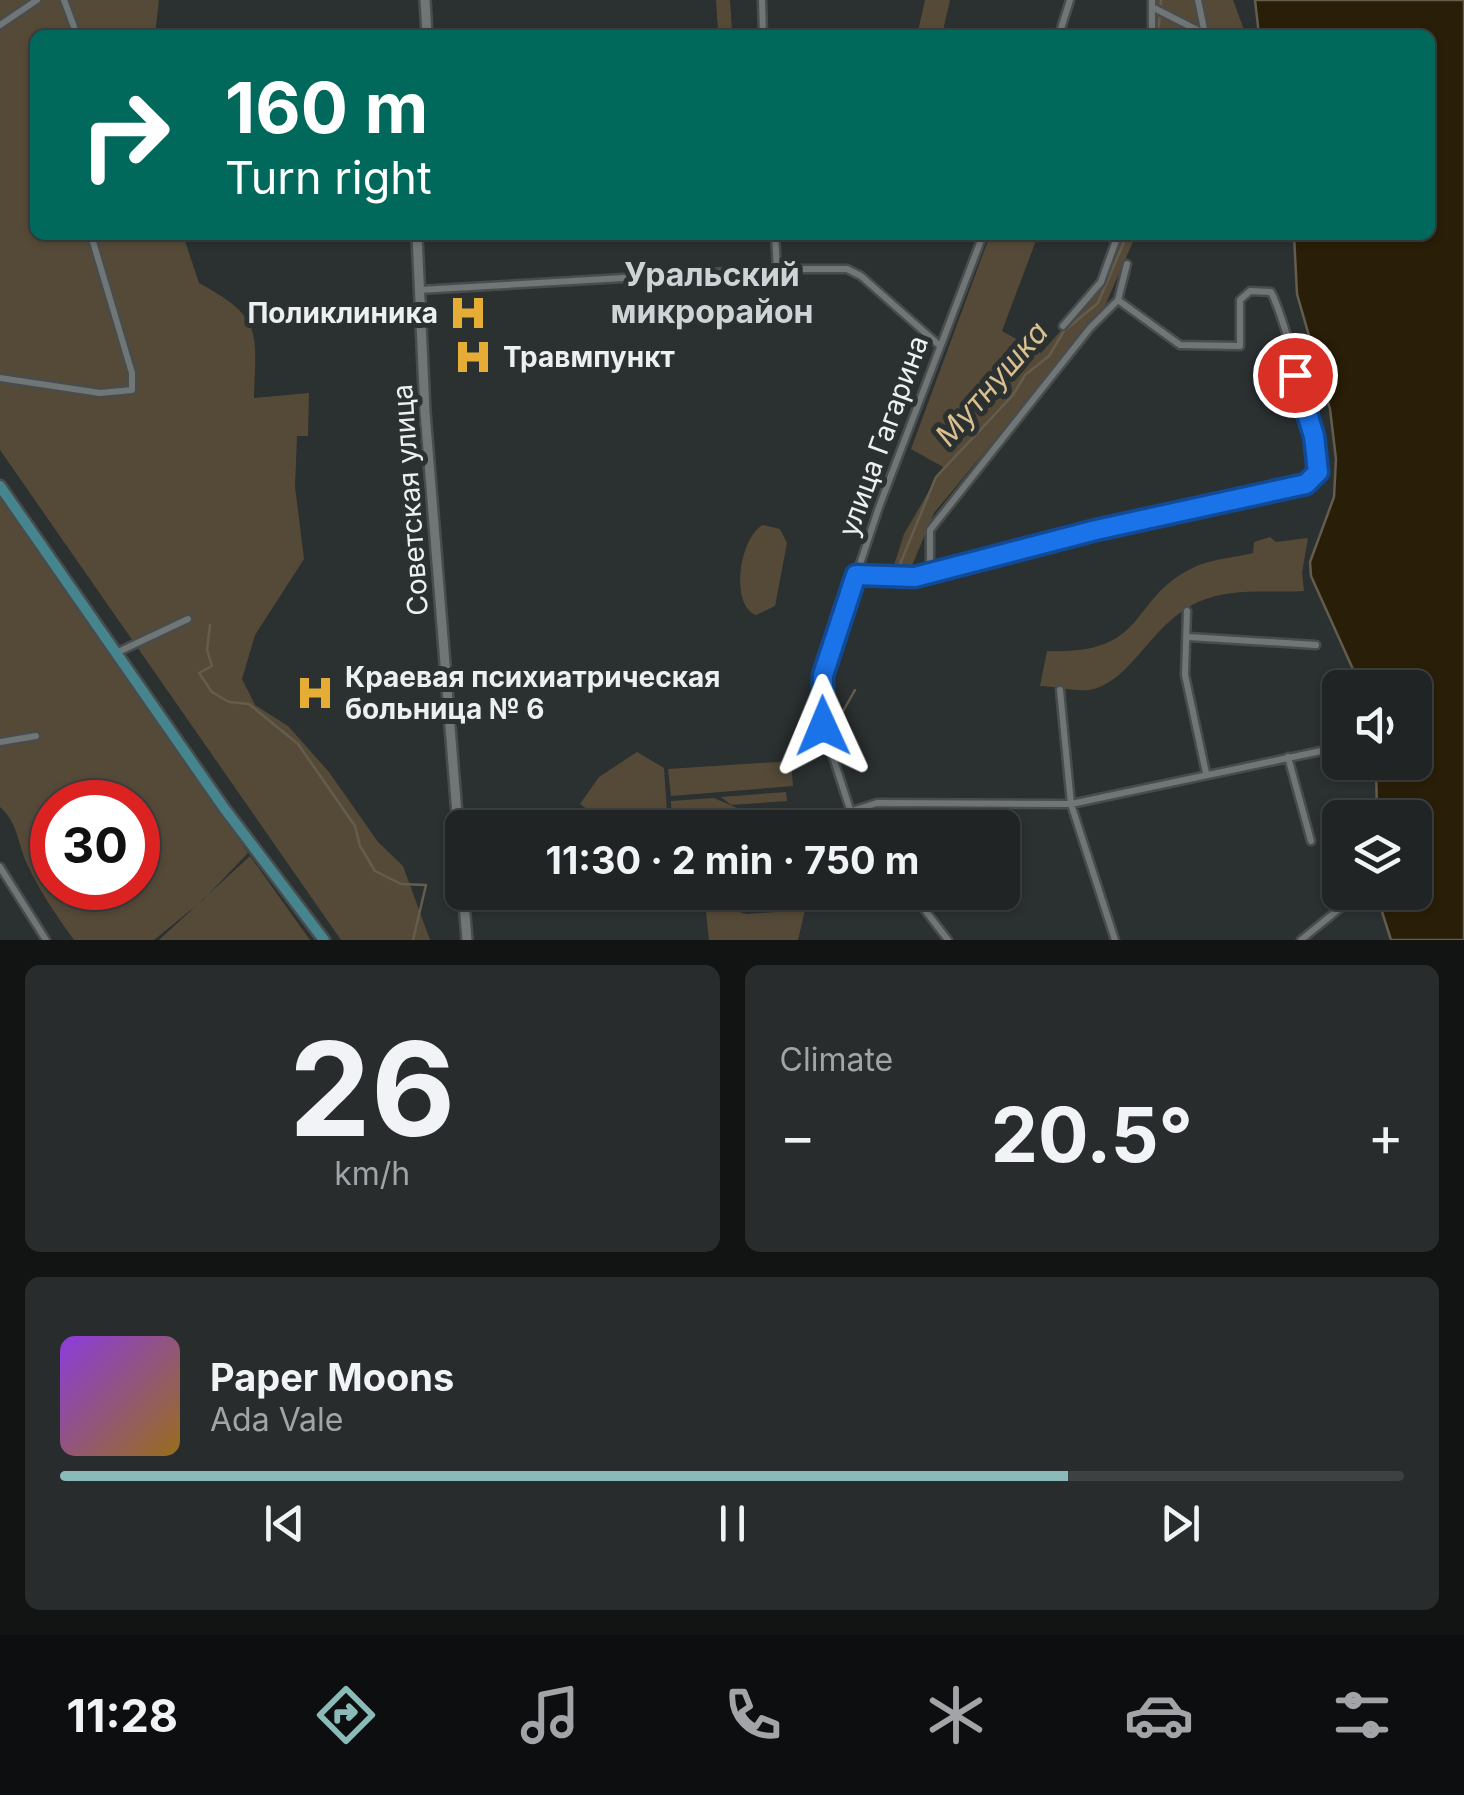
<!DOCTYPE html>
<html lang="en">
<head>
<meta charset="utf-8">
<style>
	:root { --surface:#202425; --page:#282c2d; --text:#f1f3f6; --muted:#a2a4a7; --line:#3d4142; --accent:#8bbbb9 }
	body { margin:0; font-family:Inter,sans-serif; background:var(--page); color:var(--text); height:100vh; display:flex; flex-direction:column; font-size:38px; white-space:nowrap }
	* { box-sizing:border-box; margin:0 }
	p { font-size:32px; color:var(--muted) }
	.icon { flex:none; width:55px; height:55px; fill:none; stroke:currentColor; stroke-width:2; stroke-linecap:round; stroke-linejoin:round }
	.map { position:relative; height:940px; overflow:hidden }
	.details { display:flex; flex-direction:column; gap:25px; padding:25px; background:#121414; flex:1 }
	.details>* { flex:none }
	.guide { position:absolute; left:30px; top:30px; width:1405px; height:210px; border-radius:15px; box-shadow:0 2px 8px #0004,0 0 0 2px var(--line); background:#00695c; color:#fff; overflow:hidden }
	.buttons { position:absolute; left:1322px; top:670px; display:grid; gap:20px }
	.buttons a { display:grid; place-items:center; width:110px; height:110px; border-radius:15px; background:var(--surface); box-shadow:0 2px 8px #0004,0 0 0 2px var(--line); font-size:50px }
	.speed { position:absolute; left:30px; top:780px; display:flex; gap:20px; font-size:50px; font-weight:700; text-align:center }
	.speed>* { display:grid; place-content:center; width:130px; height:130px; border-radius:50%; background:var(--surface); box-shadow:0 2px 8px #0004,0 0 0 2px var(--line); line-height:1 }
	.speed .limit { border:15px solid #d22; background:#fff; color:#111 }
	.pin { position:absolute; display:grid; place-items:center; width:85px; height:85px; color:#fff; margin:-42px; border:5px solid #fff; border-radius:50%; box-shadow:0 2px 10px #0007 }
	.me { position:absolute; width:110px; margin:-55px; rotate:359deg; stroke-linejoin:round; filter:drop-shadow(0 0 8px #0008) }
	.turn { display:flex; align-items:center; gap:35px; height:210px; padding:0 30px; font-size:45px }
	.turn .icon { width:130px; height:130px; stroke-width:2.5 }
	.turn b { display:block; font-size:70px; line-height:85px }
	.big { font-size:75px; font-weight:700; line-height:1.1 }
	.details .tile { flex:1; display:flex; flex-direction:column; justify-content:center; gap:15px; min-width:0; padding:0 35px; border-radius:15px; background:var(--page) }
	.details .dial { align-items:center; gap:0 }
	.dial b { font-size:130px; line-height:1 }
	.song { display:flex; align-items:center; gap:30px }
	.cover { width:120px; height:120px; border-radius:15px; background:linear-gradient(135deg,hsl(270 70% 55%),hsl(40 70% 35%)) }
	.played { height:10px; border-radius:5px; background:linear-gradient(90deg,var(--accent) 75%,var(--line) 75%) }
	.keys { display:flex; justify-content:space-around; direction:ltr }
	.heat { display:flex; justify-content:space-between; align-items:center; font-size:55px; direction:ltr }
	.details .tiles { flex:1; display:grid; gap:25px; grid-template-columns:1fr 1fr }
	.tile:last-child { grid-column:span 2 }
	.trip { position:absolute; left:445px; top:810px; width:575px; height:100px; border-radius:15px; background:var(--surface); box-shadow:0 2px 8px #0004,0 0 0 2px var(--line); font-weight:700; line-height:100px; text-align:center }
	.menu { display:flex; height:160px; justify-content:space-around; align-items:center; background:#0d0e0f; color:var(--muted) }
	.menu .icon { width:70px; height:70px }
	.menu .on { color:var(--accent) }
	.menu b { font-size:45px; color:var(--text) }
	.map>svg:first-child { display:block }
</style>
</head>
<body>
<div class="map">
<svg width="1464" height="940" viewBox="0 0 1464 940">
	<rect width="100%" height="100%" fill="#2b3031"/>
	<path fill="#554a38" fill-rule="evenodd" d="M0,0H159L155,35H35V235H183L199,283C263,318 256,330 254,398L309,393L308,436H297L295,487L304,559L255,635L242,679L255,705L288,726L329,772L378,842L403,866L430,940H341L0,450Z
		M716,0H730L732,31L718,32Z
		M925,0H950L942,35L918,31Z
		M1156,0H1233L1246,35H1152Z
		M990,235H1038L1002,331L1041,353L1103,283L1120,235H1136L1104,308L934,513L906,580L890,578L904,534L943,467L911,449Z
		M0,497L248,853L203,900L154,940H74C56,915 40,892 27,864C18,844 18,823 0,807ZM52,802H138V888H52Z
		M763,525L780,529L787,543L775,606L756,615C729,605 740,536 763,525Z
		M1270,537L1276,542L1308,538L1302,573L1304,591C1269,593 1231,587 1198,602C1151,624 1134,677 1094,689C1079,693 1056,686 1040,686L1047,651C1153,655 1126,596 1199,565C1215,559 1236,557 1253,553L1254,542Z
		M637,752L664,768L668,827H653L622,808L606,823L580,804L599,777Z
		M791,761L793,786L671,796L668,769Z
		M786,792L787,801L731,805L721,797Z
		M714,798L737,808V813L727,815V823L713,825L719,822L717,810L705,811L706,822L695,823L694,812L682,813V824L672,825L671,801Z
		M250,856L310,940H159Z
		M733,910L746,914L805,910L798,940H709L706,912Z"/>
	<path fill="#291e07" stroke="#645d4d" stroke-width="2.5" d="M1255,0H1464V940H1391L1376,893L1415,892V818L1377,817L1376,763L1415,762V688L1361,687L1311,576L1310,562L1334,497L1336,459L1330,409L1297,294L1294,235H1430V35H1259Z"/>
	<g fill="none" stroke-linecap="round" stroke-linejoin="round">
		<path stroke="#645d4d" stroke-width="2.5" d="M1158,35L1161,0
			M898,569L936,477L1013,395L1025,375L1049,356L1064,331L1098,303L1127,235
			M210,625L207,650L212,666L199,673L212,692L229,702L249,704L298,744L355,826L360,846L375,871L401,884L426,885L413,940
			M838,720L855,690"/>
		<g stroke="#484c4d" stroke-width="11">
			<path id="minor" d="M64,0L77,35
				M762,0L763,35
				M1152,0V35
				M1198,0L1205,34
				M1154,8L1205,34
				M0,25L37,0
				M1059,35L1070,0
				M775,235L777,269
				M419,290L777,269H847L861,276L939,345
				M1063,326L1101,282L1118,235
				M0,378L100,393L132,390V373L91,235
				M930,571V530L1090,328L1118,300L1127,264
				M856,575L915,577L1313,479C1325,460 1284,315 1271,292L1250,291L1240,300V346L1180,345L1118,300
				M1187,611L1185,675L1206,773
				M1189,637L1316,645
				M116,653L188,619
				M1060,690L1071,804L1115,940
				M0,742L36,736
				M1288,757L1311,841
				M849,812L877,803L1071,804L1340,747
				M856,828L823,726V675L879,507L983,235
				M0,867L46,940
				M911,892L948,940
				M1301,940L1355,896"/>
		</g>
		<g stroke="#484c4d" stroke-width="14">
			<path id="secondary" d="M425,0L427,35
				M417,235L425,412L467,940"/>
		</g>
		<g stroke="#484c4d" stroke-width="15">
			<path id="primary" d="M0,486L224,808L324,940"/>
		</g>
		<use href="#minor" stroke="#707576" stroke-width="6"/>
		<use href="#secondary" stroke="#707576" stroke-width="9"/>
		<use href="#primary" stroke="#46858d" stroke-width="10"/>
	</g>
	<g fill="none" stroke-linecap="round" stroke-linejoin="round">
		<g stroke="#114b97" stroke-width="25">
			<path id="route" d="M823,726V675L856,575L915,577L1096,530L1306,484L1318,472L1314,436L1295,375"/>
		</g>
		<use href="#route" stroke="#1a73e8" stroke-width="18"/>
	</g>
	<defs>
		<g id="hospital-bare" transform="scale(3)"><path d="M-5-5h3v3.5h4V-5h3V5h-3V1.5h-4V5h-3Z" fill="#e6ad36" stroke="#2b3031" stroke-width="2.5" paint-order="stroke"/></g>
	</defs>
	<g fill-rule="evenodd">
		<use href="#hospital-bare" x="468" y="313"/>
		<use href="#hospital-bare" x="473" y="357"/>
		<use href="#hospital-bare" x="315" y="693"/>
	</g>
	<g text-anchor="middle" stroke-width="10" stroke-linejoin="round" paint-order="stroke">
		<g font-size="28" font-weight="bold" fill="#edf0f1" stroke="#2b3031" text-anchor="start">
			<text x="438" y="323" text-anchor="end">Поликлиника</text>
			<text x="503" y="367">Травмпункт</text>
			<text x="345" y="687">Краевая психиатрическая<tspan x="345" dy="32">больница № 6</tspan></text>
		</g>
		<g font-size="28" fill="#edf0f1" stroke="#2b3031">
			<text transform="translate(883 436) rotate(-70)" y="10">улица Гагарина</text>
			<text transform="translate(410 500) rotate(-94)" y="10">Советская улица</text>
		</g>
		<g font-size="30" font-style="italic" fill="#dbbf8f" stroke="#2b3031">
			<text transform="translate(992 384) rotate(-49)" y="10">Мутнушка</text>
		</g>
		<g font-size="32" font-weight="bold" fill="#ced4d5" stroke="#2b3031">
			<text x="712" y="286">Уральский<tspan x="712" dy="37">микрорайон</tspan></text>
		</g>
	</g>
</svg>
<div class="buttons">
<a><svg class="icon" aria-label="sound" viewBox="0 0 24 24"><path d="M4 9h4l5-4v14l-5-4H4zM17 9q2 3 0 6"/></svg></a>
<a><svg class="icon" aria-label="layers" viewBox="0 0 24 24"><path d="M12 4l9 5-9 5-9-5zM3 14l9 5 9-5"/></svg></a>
</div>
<div class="speed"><div class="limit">30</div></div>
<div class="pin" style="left:1295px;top:375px;background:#d93025"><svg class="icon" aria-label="arrive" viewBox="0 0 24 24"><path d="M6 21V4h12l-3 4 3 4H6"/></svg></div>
<svg class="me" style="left:823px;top:726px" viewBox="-20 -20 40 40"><path d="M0-17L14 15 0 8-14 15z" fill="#1a73e8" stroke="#fff" stroke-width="4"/></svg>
<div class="trip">11:30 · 2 min · 750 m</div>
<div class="guide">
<div class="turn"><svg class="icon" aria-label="right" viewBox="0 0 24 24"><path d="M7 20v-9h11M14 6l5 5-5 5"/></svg><div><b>160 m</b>Turn right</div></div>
</div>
</div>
<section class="details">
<div class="tiles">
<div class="tile dial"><b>26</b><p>km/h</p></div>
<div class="tile"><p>Climate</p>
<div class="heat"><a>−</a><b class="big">20.5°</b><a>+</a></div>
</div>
<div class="tile">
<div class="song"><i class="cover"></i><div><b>Paper Moons</b><p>Ada Vale</p></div></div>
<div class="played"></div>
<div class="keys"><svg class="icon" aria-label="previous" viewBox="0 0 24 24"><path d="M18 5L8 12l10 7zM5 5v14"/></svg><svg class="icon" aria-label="pause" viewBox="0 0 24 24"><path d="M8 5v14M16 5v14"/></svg><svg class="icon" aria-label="next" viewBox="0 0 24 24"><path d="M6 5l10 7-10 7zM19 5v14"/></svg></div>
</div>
</div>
</section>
<nav class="menu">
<b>11:28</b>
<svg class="icon on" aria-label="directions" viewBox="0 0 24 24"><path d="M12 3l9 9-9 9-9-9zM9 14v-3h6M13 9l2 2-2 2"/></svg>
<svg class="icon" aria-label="music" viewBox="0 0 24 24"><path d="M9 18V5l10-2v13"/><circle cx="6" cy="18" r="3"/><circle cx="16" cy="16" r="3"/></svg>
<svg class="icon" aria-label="phone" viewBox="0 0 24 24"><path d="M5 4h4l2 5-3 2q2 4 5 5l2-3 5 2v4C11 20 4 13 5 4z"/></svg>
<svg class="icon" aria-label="climate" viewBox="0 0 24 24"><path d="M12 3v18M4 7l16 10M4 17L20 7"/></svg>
<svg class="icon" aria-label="car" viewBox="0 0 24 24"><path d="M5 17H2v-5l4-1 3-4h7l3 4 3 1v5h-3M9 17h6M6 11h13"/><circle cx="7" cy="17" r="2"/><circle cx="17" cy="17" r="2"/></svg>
<svg class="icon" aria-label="filters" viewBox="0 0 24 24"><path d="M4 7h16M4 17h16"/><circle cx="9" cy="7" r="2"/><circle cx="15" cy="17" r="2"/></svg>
</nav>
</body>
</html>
